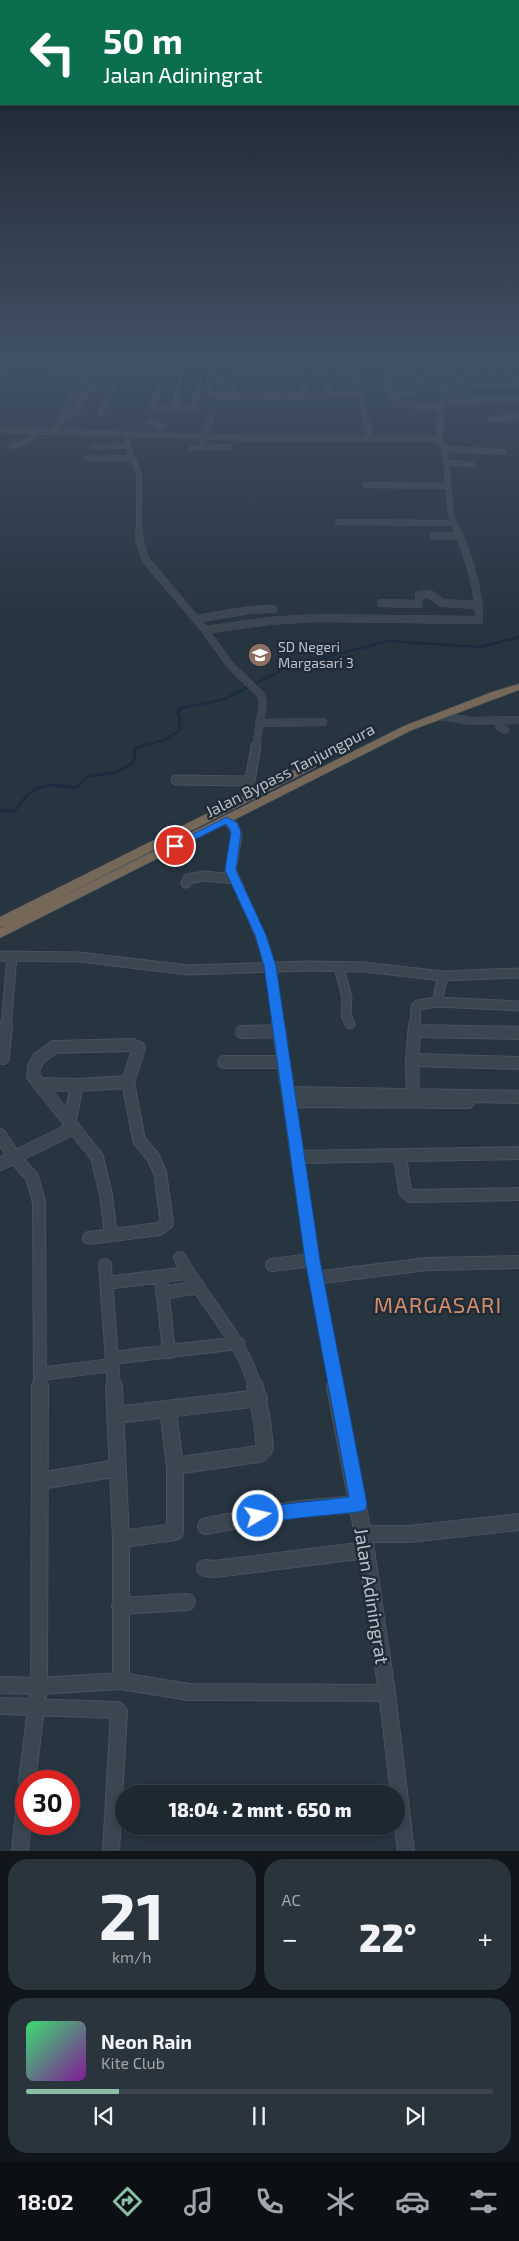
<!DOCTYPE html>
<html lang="id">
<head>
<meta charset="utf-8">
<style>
	:root { --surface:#1d2831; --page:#2a343d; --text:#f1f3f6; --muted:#a0a6ab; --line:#3b444d; --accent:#8abfa5 }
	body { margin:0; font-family:"Exo 2",sans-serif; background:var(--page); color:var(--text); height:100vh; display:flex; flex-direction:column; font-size:19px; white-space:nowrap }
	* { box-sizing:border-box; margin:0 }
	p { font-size:16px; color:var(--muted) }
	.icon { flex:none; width:28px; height:28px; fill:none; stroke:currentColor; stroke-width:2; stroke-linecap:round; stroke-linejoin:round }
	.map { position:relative; height:1851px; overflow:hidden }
	.panel { display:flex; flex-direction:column; gap:8px; padding:8px; background:#10161b; flex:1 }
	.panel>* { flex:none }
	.guide { position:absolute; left:0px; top:0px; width:520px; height:105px; box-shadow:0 2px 8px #0003,0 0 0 1px var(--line); background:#0b6e4f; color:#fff; overflow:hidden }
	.speed { position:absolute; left:15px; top:1770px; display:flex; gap:10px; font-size:25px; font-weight:700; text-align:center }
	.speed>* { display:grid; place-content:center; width:65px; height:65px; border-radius:50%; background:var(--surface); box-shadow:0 2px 8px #0003,0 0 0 1px var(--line); line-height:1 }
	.speed .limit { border:8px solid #d22; background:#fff; color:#111 }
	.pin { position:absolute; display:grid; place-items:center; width:42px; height:42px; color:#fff; margin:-21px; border:2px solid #fff; border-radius:50%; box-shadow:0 1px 5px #0007 }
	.me { position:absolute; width:55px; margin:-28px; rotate:81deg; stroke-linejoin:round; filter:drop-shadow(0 0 4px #0008) }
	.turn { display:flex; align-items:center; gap:18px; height:105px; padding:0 20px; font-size:22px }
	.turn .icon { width:65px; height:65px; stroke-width:2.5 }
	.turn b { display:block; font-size:35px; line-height:42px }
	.big { font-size:38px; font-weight:800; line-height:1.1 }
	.panel .widget { flex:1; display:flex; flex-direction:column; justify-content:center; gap:8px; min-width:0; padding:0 18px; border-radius:20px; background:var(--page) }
	.panel .dial { align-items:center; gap:0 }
	.dial b { font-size:65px; line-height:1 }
	.song { display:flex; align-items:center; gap:15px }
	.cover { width:60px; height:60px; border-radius:8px; background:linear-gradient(135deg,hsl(140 70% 55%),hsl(290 70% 35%)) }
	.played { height:5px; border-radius:2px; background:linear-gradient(90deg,var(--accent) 20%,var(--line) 20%) }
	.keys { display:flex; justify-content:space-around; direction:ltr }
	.heat { display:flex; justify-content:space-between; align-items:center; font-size:28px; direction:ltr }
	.panel .tiles { flex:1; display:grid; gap:8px; grid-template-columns:1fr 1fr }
	.widget:last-child { grid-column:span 2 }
	.trip { position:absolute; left:115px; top:1785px; width:290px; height:50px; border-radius:25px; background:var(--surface); box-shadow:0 2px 8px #0003,0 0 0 1px var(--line); font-weight:800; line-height:50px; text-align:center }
	.dock { display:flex; height:80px; justify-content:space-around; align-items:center; background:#0c1014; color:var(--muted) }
	.dock .icon { width:35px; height:35px }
	.dock .selected { color:var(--accent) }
	.dock b { font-size:22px; color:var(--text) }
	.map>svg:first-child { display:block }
</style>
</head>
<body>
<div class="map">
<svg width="519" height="1851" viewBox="0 0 519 1851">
	<rect width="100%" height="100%" fill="#273541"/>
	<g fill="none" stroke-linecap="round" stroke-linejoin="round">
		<path stroke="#1a2d3f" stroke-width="2.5" d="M138,747L164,740L179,731L180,719L178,713L180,708L222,700L290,666L389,641L479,647L519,637"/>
		<path stroke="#1a2d3f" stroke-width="3" d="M0,810L13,812C19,807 23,799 29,794C43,782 60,785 76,788L89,776L117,772L133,763L136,748L142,746"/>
		<g stroke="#48525d" stroke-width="6">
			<path id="minor-far4" d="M210,363V395L234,396
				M395,363L400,366L429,363
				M429,363L431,369L448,370
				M468,363L471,373L483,377L510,376L508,363
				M489,363L491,377
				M167,365H202
				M300,366L305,395
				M337,367H355
				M0,368L11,363
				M161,372L153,409H191L194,407L202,363
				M142,373L181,372L174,410
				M210,377H234
				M51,379L53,371L56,370H106
				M442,381L439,376H463L469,385V389H447
				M385,382L384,375L414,374H417L421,381
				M469,385L519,384
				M354,393L350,373L354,372L360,393
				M390,394L411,393L417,389
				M329,395L324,366L233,367L234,396L351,395
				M361,397L370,439
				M441,407L395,404L385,382L442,381L452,399
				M100,414L121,373
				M65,415L75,414L81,401L100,373H142L144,363
				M491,419L519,418
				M150,423L162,425L158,435
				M0,430L277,439H435L440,437L441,402L443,401L519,400
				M53,433L65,415L70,399L91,370
				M127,434L129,450L139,474V531
				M439,439L445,449L451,516L457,531
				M202,442L211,418
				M12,446L27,442L39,432
				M93,447L128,446
				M192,448L229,447
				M445,449L504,452
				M87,458H132
				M446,463L471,464
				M366,485L447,486
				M338,522L454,523"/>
		</g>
		<g stroke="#48525d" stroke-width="8">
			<path id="minor-far3" d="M139,530V538L145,559L205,630L230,665L261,695L263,702L256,747
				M434,536H460
				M381,603L419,604V595L430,594L442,603L479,605
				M196,619L250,610L273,609
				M205,630L269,621L314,618L479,620C479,589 469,558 457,530
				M440,716L471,721L519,720
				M500,720L499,727L505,730
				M259,723L323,722"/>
		</g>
		<g stroke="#48525d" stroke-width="11">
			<path id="minor-far2" d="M176,780L250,781
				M253,795L250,781L256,746
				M227,820L233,825L237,836L231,870L260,935L270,966L279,1027
				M186,883L188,879L205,876L233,879
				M0,956L80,957L188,970L308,966L364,967L443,976L519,973
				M339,967L347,998L346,1015L350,1024
				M437,1002L443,976
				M6,1027L12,956
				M415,1027L416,1007L418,1005L437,1002L519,1006"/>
		</g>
		<g stroke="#48525d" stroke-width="14">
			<path id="minor-far1" d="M278,1025L312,1260L336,1387
				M416,1031L519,1033
				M242,1032L280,1031
				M3,1058L6,1025
				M412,1060L519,1063
				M224,1062H284
				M39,1084L77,1085L128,1082
				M289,1093L519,1097
				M413,1099L412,1060L415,1025
				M289,1101L468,1102
				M69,1124L77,1085
				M0,1135L14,1157L32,1177L39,1202L40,1387
				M400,1156L405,1191L410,1196L519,1194
				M297,1157L519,1153
				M0,1164L74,1128
				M89,1238L159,1229L167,1223L160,1172L153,1157L139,1140L128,1082L139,1048L132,1045L54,1047L39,1058L34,1067L33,1076L97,1157L106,1195L111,1235
				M180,1258C204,1303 242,1337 255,1387
				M105,1265L114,1387
				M272,1265L312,1260
				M161,1277L169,1352
				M315,1278L427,1264L519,1262
				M106,1283L187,1273
				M162,1293L199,1287
				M112,1358L238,1343
				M40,1374L112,1365"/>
		</g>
		<g stroke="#48525d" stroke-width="18">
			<path id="minor" d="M114,1386L121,1539V1681
				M335,1386L366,1550L387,1693L406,1851
				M116,1415L259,1398
				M175,1466L259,1454L265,1448L262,1421L255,1386
				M40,1481L118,1468
				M206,1526L298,1509L358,1504
				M363,1534H409L519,1522
				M121,1539L175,1532V1466L168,1410
				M205,1568L215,1569L366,1550
				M120,1606L187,1602
				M0,1685L39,1686L121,1681L189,1692L387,1693
				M0,1706L117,1710L119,1712L111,1851
				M27,1781L39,1686L40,1386
				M20,1851L26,1793"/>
		</g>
		<g stroke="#46515b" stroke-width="1">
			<path id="highway" d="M519,684V690L412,730L0,938V928L4,926L0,927V917L306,764L310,763L316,767L46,905L404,726L492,692Z"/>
		</g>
		<use href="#minor-far4" stroke="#3b4651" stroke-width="5.5"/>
		<use href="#minor-far3" stroke="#3b4651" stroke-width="8"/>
		<use href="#minor-far2" stroke="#3b4651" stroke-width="9"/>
		<use href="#minor-far1" stroke="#3b4651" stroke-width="12"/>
		<use href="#minor" stroke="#3b4651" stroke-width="16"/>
		<use href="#highway" fill="#766859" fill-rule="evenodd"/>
	</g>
	<linearGradient id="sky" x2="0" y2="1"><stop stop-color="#151d24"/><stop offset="0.58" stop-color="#415165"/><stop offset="1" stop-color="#415165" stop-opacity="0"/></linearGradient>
	<rect width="519" height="622" fill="url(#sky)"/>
	<path fill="#1a73e8" stroke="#114b97" d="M227,817L237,823L241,832L236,870L266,935L276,966L320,1260L367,1504L365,1510L358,1512L298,1518L258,1524L252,1521L249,1516L252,1510L258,1507L349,1497L305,1260L264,966L255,935L225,870L231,832L226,824L178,848H171L169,846Z"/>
	<defs>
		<g id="school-disc" transform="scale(1.25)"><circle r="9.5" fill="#8d6e63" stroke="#202b36"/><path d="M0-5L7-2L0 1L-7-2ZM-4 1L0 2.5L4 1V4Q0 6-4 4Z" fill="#fff"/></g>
	</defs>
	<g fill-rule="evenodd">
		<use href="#school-disc" x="260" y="655"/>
	</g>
	<g text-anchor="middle" stroke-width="5" stroke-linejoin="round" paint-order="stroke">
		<g font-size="14" fill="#b8c1cb" stroke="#202b36" text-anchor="start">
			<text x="278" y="652">SD Negeri<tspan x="278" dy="16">Margasari 3</tspan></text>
		</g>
		<g font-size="16" fill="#b8c1cb" stroke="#202b36">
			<text transform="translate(290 770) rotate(-27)" y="6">Jalan Bypass Tanjungpura</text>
		</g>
		<g font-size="19" fill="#b8c1cb" stroke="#202b36">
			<text transform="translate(372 1596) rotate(81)" y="7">Jalan Adiningrat</text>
		</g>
		<g font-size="22" letter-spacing="1" fill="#d28e6c" stroke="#202b36">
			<text x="438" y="1313">MARGASARI</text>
		</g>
	</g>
</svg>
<div class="speed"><div class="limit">30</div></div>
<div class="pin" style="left:175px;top:846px;background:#d93025"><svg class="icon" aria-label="arrive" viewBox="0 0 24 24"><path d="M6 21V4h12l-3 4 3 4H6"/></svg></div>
<svg class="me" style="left:258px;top:1516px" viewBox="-20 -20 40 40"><circle r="17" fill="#1a73e8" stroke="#fff" stroke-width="3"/><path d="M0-11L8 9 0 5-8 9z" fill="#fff"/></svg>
<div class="trip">18:04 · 2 mnt · 650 m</div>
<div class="guide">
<div class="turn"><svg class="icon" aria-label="left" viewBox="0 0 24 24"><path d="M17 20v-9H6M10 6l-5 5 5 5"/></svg><div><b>50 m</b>Jalan Adiningrat</div></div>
</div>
</div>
<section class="panel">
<div class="tiles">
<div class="widget dial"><b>21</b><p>km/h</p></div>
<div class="widget"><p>AC</p>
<div class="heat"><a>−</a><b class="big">22°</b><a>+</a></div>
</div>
<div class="widget">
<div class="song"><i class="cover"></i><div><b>Neon Rain</b><p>Kite Club</p></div></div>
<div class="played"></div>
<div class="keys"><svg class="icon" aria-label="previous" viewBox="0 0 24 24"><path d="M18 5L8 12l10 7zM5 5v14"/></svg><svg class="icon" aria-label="pause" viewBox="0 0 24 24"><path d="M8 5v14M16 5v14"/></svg><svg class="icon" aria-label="next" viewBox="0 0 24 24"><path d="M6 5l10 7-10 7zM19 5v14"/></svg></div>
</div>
</div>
</section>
<nav class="dock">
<b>18:02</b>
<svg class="icon selected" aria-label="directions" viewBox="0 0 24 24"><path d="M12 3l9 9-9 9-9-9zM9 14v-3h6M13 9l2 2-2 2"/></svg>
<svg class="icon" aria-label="music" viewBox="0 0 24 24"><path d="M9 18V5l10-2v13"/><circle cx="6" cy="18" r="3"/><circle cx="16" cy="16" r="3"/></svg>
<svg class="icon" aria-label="phone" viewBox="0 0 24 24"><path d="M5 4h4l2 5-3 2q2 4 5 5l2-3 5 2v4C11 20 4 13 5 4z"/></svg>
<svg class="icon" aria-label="climate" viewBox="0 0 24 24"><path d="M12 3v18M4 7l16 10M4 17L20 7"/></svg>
<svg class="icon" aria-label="car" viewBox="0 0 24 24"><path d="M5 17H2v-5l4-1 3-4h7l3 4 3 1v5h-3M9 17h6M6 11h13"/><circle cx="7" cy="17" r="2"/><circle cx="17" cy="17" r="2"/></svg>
<svg class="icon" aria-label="filters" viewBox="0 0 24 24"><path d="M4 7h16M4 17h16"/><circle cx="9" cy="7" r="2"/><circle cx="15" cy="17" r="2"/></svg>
</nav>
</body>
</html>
